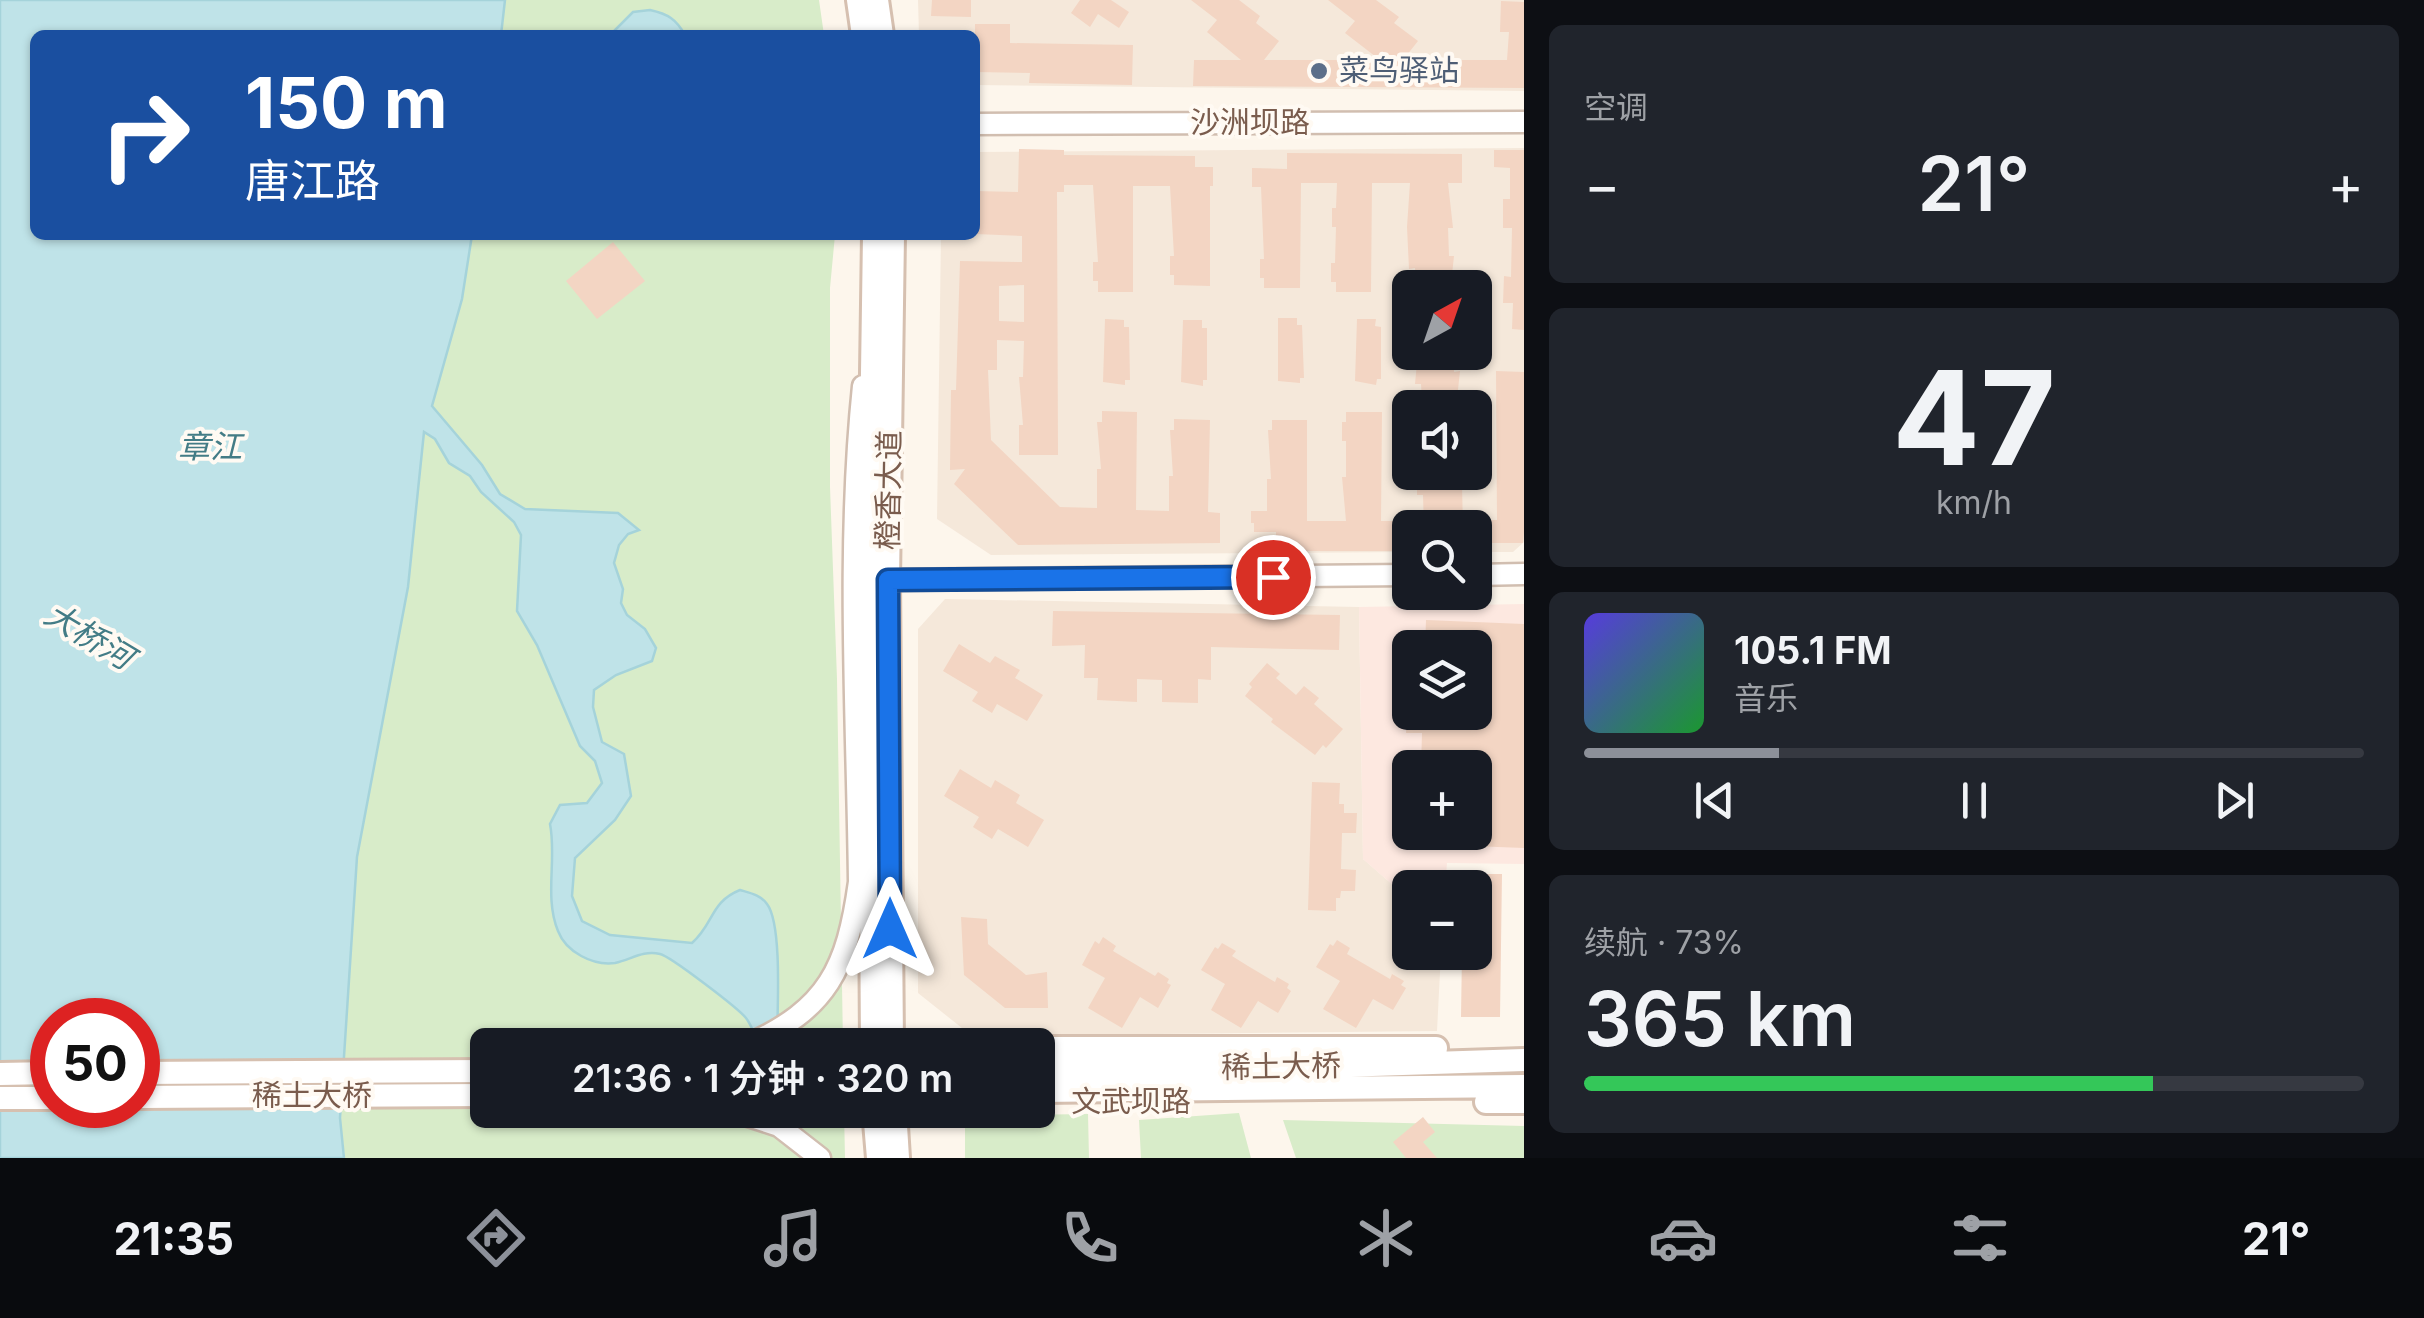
<!DOCTYPE html>
<html lang="zh">
<head>
<meta charset="utf-8">
<style>
	:root { --surface:#171b24; --page:#20242c; --text:#f1f3f6; --muted:#9ea1a6; --line:#363941; --accent:#8c9099 }
	body { margin:0; font-family:Inter,"Noto Sans SC",sans-serif; background:var(--page); color:var(--text); height:100vh; display:flex; flex-direction:column; font-size:38px; white-space:nowrap }
	* { box-sizing:border-box; margin:0 }
	p { font-size:32px; color:var(--muted) }
	.icon { flex:none; width:55px; height:55px; fill:none; stroke:currentColor; stroke-width:2; stroke-linecap:round; stroke-linejoin:round }
	.map { position:relative; flex:1; overflow:hidden }
	.side { display:flex; flex-direction:column; gap:25px; padding:25px; background:#0d0f14; width:900px }
	.side>* { flex:none }
	.top-card { position:absolute; left:30px; top:30px; width:950px; height:210px; border-radius:15px; box-shadow:0 2px 8px #0004; background:#1a4fa0; color:#fff; overflow:hidden }
	.needle { width:65px; rotate:40deg }
	.controls { position:absolute; left:1392px; top:270px; display:grid; gap:20px }
	.controls a { display:grid; place-items:center; width:100px; height:100px; border-radius:15px; background:var(--surface); box-shadow:0 2px 8px #0004; font-size:50px }
	.speed { position:absolute; left:30px; top:998px; display:flex; gap:20px; font-size:50px; font-weight:700; text-align:center }
	.speed>* { display:grid; place-content:center; width:130px; height:130px; border-radius:50%; background:var(--surface); box-shadow:0 2px 8px #0004; line-height:1 }
	.speed .limit { border:15px solid #d22; background:#fff; color:#111 }
	.pin { position:absolute; display:grid; place-items:center; width:85px; height:85px; color:#fff; margin:-42px; border:5px solid #fff; border-radius:50%; box-shadow:0 2px 10px #0007 }
	.me { position:absolute; width:110px; margin:-55px; rotate:0deg; stroke-linejoin:round; filter:drop-shadow(0 0 8px #0008) }
	.turn { display:flex; align-items:center; gap:35px; height:210px; padding:0 50px; font-size:45px }
	.turn .icon { width:130px; height:130px; stroke-width:2.5 }
	.turn b { display:block; font-size:70px; line-height:85px }
	.big { font-size:75px; font-weight:600; line-height:1.1 }
	.side .tile { flex:1; display:flex; flex-direction:column; justify-content:center; gap:15px; min-width:0; padding:0 35px; border-radius:15px; background:var(--page) }
	.side .dial { align-items:center; gap:0 }
	.dial b { font-size:130px; line-height:1 }
	.song { display:flex; align-items:center; gap:30px }
	.cover { width:120px; height:120px; border-radius:15px; background:linear-gradient(135deg,hsl(250 70% 55%),hsl(130 70% 35%)) }
	.played { height:10px; border-radius:5px; background:linear-gradient(90deg,var(--accent) 25%,var(--line) 25%) }
	.keys { display:flex; justify-content:space-around; direction:ltr }
	.heat { display:flex; justify-content:space-between; align-items:center; font-size:55px; direction:ltr }
	.charge { height:15px; border-radius:8px; background:linear-gradient(90deg,#34c759 73%,var(--line) 0) }
	.trip { position:absolute; left:470px; top:1028px; width:585px; height:100px; border-radius:15px; background:var(--surface); box-shadow:0 2px 8px #0004; font-weight:600; line-height:100px; text-align:center }
	.menu { display:flex; height:160px; justify-content:space-around; align-items:center; background:#090b0e; color:var(--muted) }
	.menu .icon { width:70px; height:70px }
	.menu .active { color:var(--accent) }
	.menu b { font-size:45px; color:var(--text) }
	main { display:flex; flex:1; min-height:0 }
	.map>svg:first-child { display:block }
</style>
</head>
<body>
<main>
<div class="map">
<svg width="1524" height="1158" viewBox="0 0 1524 1158">
	<rect width="100%" height="100%" fill="#fdf6ec"/>
	<path fill="#f5e8da" fill-rule="evenodd" d="M918,0H1524V91L975,85V35H919Z
		M1524,148V542L1513,552H1475V528H1410V552L991,555L937,519L941,235H975V152ZM1410,288H1475V352H1410ZM1410,408H1475V472H1410Z
		M945,599L1359,607L1363,859L1410,900V952L1441,953L1437,1031L972,1036L918,993V629Z"/>
	<path fill="#fde8e0" fill-rule="evenodd" d="M1524,604V864L1447,863L1445,887L1410,888V900L1363,859L1359,607ZM1410,648H1475V712H1410ZM1410,768H1475V832H1410Z"/>
	<path fill="#d8ecc9" d="M505,0H819L824,35H501Z
		M472,235H835L830,288V487L837,679L843,1045H488V1110H844L845,1158H345L340,1118L357,857L408,587L424,432L462,299Z
		M1239,1113L1251,1158H1141L1139,1120Z
		M1088,1114L1089,1158H965V1126H1010L1011,1115Z
		M1283,1120L1524,1126V1158H1296Z"/>
	<path fill="#bfe3e8" stroke="#a5d3da" stroke-width="2.5" fill-rule="evenodd" d="M0,0H505L501,35H35V235H472L462,299L432,406L482,465L500,494L525,509L618,513L639,530L628,534L619,545L614,563L623,589L621,603L627,615L645,629L656,648L652,661L616,675L594,690L593,707L602,742L624,754L631,796L615,820L575,858L572,896L582,921L610,935L692,943C714,924 710,902 740,890C750,893 761,895 767,904C783,925 777,1015 777,1045H761C754,1037 753,1027 746,1018C738,1008 670,956 660,954C642,950 631,960 615,963C593,966 566,952 558,931C544,897 557,859 550,824L560,805L587,803L602,783L595,761L580,746L537,645L517,611L521,535L514,522L481,492L470,476L449,463L435,439L424,432L408,587L357,857L340,1118L344,1158H0ZM52,1020H138V1105H52Z
		M650,10C668,14 676,19 685,35H610L633,12Z"/>
	<path fill="#f3d5c3" fill-rule="evenodd" d="M932,0H971V17L931,16Z
		M1080,0H1111L1129,12L1119,28L1098,14L1090,27L1071,13Z
		M1191,0H1239L1260,16L1256,23L1279,41L1264,60H1380L1345,33L1355,21L1328,0H1376L1399,17L1394,23L1418,41L1403,60H1507L1509,32H1500L1501,1L1524,2V88L1193,86L1194,60H1241L1207,32L1217,20Z
		M975,24H1010V43L1133,45L1132,85L1029,83L1030,73L975,72Z
		M1019,149L1064,150V155L1195,156V167H1213V186H1210V286L1174,285V275H1170V256H1174L1170,186H1133V292H1098V281H1093V262H1098L1093,185H1064V192H1057L1058,455H1019V425H1023L1019,377H1023L1024,341L997,340V370H988L991,440L1060,507L1097,508V469H1101L1097,422H1102V411L1137,412L1136,510L1169,511V476H1173L1170,430H1174V419L1210,420L1208,512L1220,513V543L1018,545L954,484L965,469L950,470L951,390H956L960,261L1022,262V236L975,234V191L1018,192ZM1024,285V322L999,321V286Z
		M1494,150H1524V330L1512,329L1513,303H1503L1504,276L1511,277L1512,228H1503V199H1510V168L1494,167Z
		M1287,153L1462,154V183H1448L1453,228H1448L1449,256H1454L1451,284H1416L1415,268L1409,269L1407,227L1410,183H1372L1371,292H1336V282H1331V263H1335L1336,227H1332V208H1336L1337,183H1301L1300,288H1264V278H1260V259H1264L1261,187H1252V168L1287,169Z
		M613,242L645,281L597,319L566,281Z
		M1278,318H1297V325H1302L1304,378H1300V383L1278,381Z
		M1105,319L1124,320V327H1129L1130,380H1125V385L1103,382Z
		M1357,319H1376L1375,326L1381,327V379H1377L1376,385L1355,381Z
		M1183,320H1202V328H1207V380H1203V386L1181,382Z
		M1418,352H1454V372L1460,371L1457,399L1422,400L1421,384H1415Z
		M1496,371L1524,372V532L1523,543H1492V550H1475V520H1497Z
		M1346,412H1382L1381,521H1410V551H1276V532H1254V523H1251V511H1267V479H1271L1268,430H1272V420H1307V521H1346L1342,477H1346V441H1342V422H1346Z
		M1421,472H1456L1457,484H1462L1463,528H1424L1423,495H1417V476Z
		M1053,611L1340,615L1339,650L1211,647V680L1198,679V703L1162,702V680L1137,679V702L1097,700L1098,678H1084L1085,645L1052,646Z
		M1426,620L1524,624V848L1419,844V832H1475V768H1421L1422,733H1406L1407,712H1475V648H1425Z
		M959,644L990,663L995,656L1020,670L1015,678L1043,695L1027,721L997,704L992,713L972,701L978,692L943,671Z
		M1267,663L1280,674L1276,678L1296,695L1304,686L1319,698L1314,704L1343,729L1326,748L1323,745L1315,755L1271,722L1273,719L1245,696L1252,687L1249,684Z
		M960,769L991,788L995,780L1020,795L1016,803L1044,820L1028,847L998,829L992,839L973,827L979,817L944,796Z
		M1312,782L1340,783L1339,804H1344V813H1357L1356,833H1342L1341,869L1356,870L1355,891H1341L1340,898H1336V911L1308,910Z
		M1463,874H1502L1500,1017H1461L1462,952H1475V888H1463Z
		M961,917L987,919L988,944L1026,975L1047,972L1048,1008H1005L964,975Z
		M1103,937L1116,946L1113,951L1155,976L1158,972L1169,979L1167,983L1171,985L1158,1008L1140,997L1122,1028L1088,1008L1105,978L1082,965L1095,941L1099,944Z
		M1337,940L1350,948L1347,954L1390,979L1392,974L1404,981L1401,985L1406,988L1393,1010L1373,999L1356,1028L1323,1009L1340,981L1316,967L1330,944L1333,946Z
		M1222,943L1236,951L1232,956L1248,966L1275,982L1277,977L1289,984L1287,988L1291,991L1278,1013L1258,1001L1241,1028L1211,1010L1225,984L1201,970L1215,947L1218,949Z
		M1423,1117L1435,1132L1423,1142L1437,1158H1406L1393,1142Z"/>
	<g fill="none" stroke-linecap="round" stroke-linejoin="round">
		<g stroke="#d1beb0" stroke-width="25">
			<path id="tertiary" d="M975,124L1524,122
				M1475,575L1524,574
				M876,580L1410,575
				M747,1045C828,1009 847,968 859,882C857,718 846,550 863,386
				M730,1110L779,1126L820,1158"/>
		</g>
		<g stroke="#d6c0b0" stroke-width="28">
			<path id="secondary" d="M858,0L863,35
				M877,0L882,35
				M872,1045L869,580L874,235
				M892,1045L888,580L893,235
				M1038,1048H1436
				M1038,1069L1311,1067L1524,1060
				M138,1073L488,1071
				M0,1074L52,1073
				M1038,1091L1524,1086
				M138,1097L488,1095
				M0,1098H52
				M1486,1102H1524
				M874,1110L878,1158
				M895,1110L898,1158"/>
		</g>
		<use href="#tertiary" stroke="#fff" stroke-width="20"/>
		<use href="#secondary" stroke="#fff" stroke-width="22"/>
	</g>
	<g fill="none" stroke-linecap="round" stroke-linejoin="round">
		<g stroke="#114b97" stroke-width="25">
			<path id="route" d="M890,929L888,580L1273,577"/>
		</g>
		<use href="#route" stroke="#1a73e8" stroke-width="18"/>
	</g>
	<circle fill="#5c6f8a" stroke="#fffaf3" stroke-width="4" cx="1319" cy="71" r="10"/>
	<g text-anchor="middle" stroke-width="8" stroke-linejoin="round" paint-order="stroke">
		<g font-size="30" fill="#4e5e75" stroke="#fffaf3" text-anchor="start">
			<text x="1339" y="81">菜鸟驿站</text>
		</g>
		<g font-size="30" fill="#7a5c4d" stroke="#fffaf3">
			<text x="1250" y="133">沙洲坝路</text>
			<text transform="translate(889 490) rotate(-89)" y="10">橙香大道</text>
			<text transform="translate(1281 1067) rotate(-1)" y="10">稀土大桥</text>
			<text x="312" y="1106">稀土大桥</text>
			<text x="1131" y="1112">文武坝路</text>
		</g>
		<g font-size="32" font-style="italic" fill="#437c86" stroke="#fffaf3">
			<text x="210" y="458">章江</text>
			<text transform="translate(89 636) rotate(31)" y="11">大桥河</text>
		</g>
	</g>
</svg>
<div class="controls">
<a><svg class="needle" viewBox="-14 -14 28 28"><path d="M0-13l5 13h-10z" fill="#e53935"/><path d="M0 13l5-13h-10z" fill="#9ea1a6"/></svg></a>
<a><svg class="icon" aria-label="sound" viewBox="0 0 24 24"><path d="M4 9h4l5-4v14l-5-4H4zM17 9q2 3 0 6"/></svg></a>
<a><svg class="icon" aria-label="search" viewBox="0 0 24 24"><circle cx="10" cy="10" r="6"/><path d="M15 15l6 6"/></svg></a>
<a><svg class="icon" aria-label="layers" viewBox="0 0 24 24"><path d="M12 4l9 5-9 5-9-5zM3 14l9 5 9-5"/></svg></a>
<a>+</a>
<a>−</a>
</div>
<div class="speed"><div class="limit">50</div></div>
<div class="pin" style="left:1273px;top:577px;background:#d93025"><svg class="icon" aria-label="arrive" viewBox="0 0 24 24"><path d="M6 21V4h12l-3 4 3 4H6"/></svg></div>
<svg class="me" style="left:890px;top:929px" viewBox="-20 -20 40 40"><path d="M0-17L14 15 0 8-14 15z" fill="#1a73e8" stroke="#fff" stroke-width="4"/></svg>
<div class="trip">21:36 · 1 分钟 · 320 m</div>
<div class="top-card">
<div class="turn"><svg class="icon" aria-label="right" viewBox="0 0 24 24"><path d="M7 20v-9h11M14 6l5 5-5 5"/></svg><div><b>150 m</b>唐江路</div></div>
</div>
</div>
<section class="side">
<div class="tile"><p>空调</p>
<div class="heat"><a>−</a><b class="big">21°</b><a>+</a></div>
</div>
<div class="tile dial"><b>47</b><p>km/h</p></div>
<div class="tile">
<div class="song"><i class="cover"></i><div><b>105.1 FM</b><p>音乐</p></div></div>
<div class="played"></div>
<div class="keys"><svg class="icon" aria-label="previous" viewBox="0 0 24 24"><path d="M18 5L8 12l10 7zM5 5v14"/></svg><svg class="icon" aria-label="pause" viewBox="0 0 24 24"><path d="M8 5v14M16 5v14"/></svg><svg class="icon" aria-label="next" viewBox="0 0 24 24"><path d="M6 5l10 7-10 7zM19 5v14"/></svg></div>
</div>
<div class="tile"><p>续航 · 73%</p><b class="big">365 km</b><div class="charge"></div></div>
</section>
</main>
<nav class="menu">
<b>21:35</b>
<svg class="icon active" aria-label="directions" viewBox="0 0 24 24"><path d="M12 3l9 9-9 9-9-9zM9 14v-3h6M13 9l2 2-2 2"/></svg>
<svg class="icon" aria-label="music" viewBox="0 0 24 24"><path d="M9 18V5l10-2v13"/><circle cx="6" cy="18" r="3"/><circle cx="16" cy="16" r="3"/></svg>
<svg class="icon" aria-label="phone" viewBox="0 0 24 24"><path d="M5 4h4l2 5-3 2q2 4 5 5l2-3 5 2v4C11 20 4 13 5 4z"/></svg>
<svg class="icon" aria-label="climate" viewBox="0 0 24 24"><path d="M12 3v18M4 7l16 10M4 17L20 7"/></svg>
<svg class="icon" aria-label="car" viewBox="0 0 24 24"><path d="M5 17H2v-5l4-1 3-4h7l3 4 3 1v5h-3M9 17h6M6 11h13"/><circle cx="7" cy="17" r="2"/><circle cx="17" cy="17" r="2"/></svg>
<svg class="icon" aria-label="filters" viewBox="0 0 24 24"><path d="M4 7h16M4 17h16"/><circle cx="9" cy="7" r="2"/><circle cx="15" cy="17" r="2"/></svg>
<b>21°</b>
</nav>
</body>
</html>
